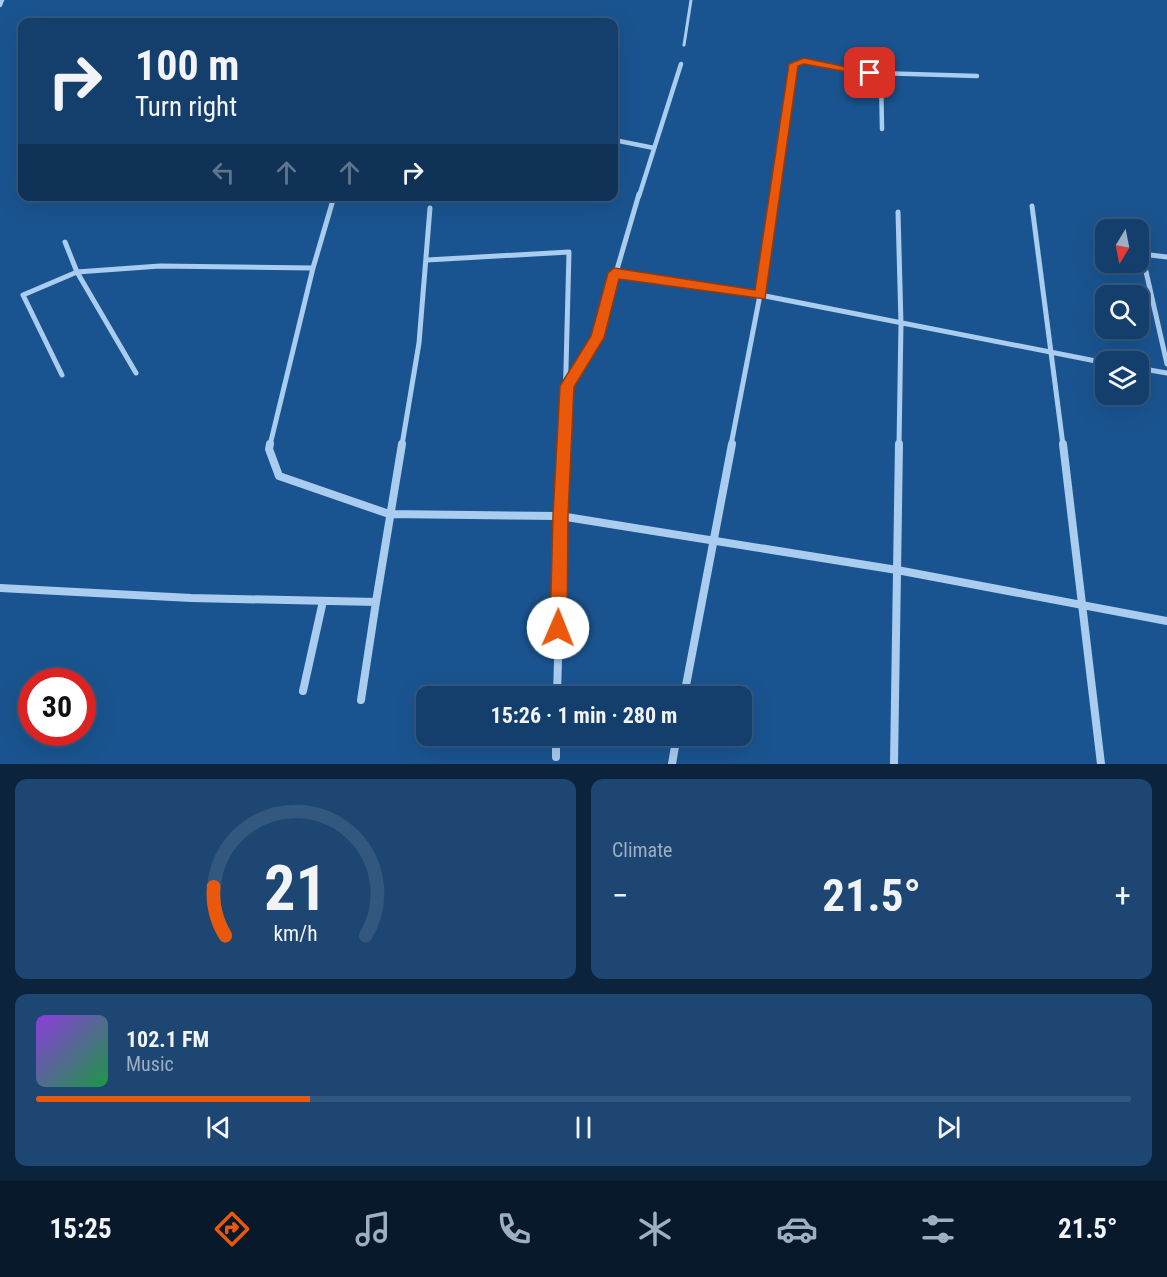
<!DOCTYPE html>
<html lang="en">
<head>
<meta charset="utf-8">
<style>
	:root { --surface:#143f6c; --page:#1d4672; --text:#f1f3f6; --muted:#9dafc2; --line:#33587f; --accent:#ea580c }
	body { margin:0; font-family:"Roboto Condensed",sans-serif; background:var(--page); color:var(--text); height:100vh; display:flex; flex-direction:column; font-size:22px; white-space:nowrap }
	* { box-sizing:border-box; margin:0 }
	p { font-size:20px; color:var(--muted) }
	.icon { flex:none; width:33px; height:33px; fill:none; stroke:currentColor; stroke-width:2; stroke-linecap:round; stroke-linejoin:round }
	.map { position:relative; height:764px; overflow:hidden }
	.drawer { display:flex; flex-direction:column; gap:15px; padding:15px; background:#0b233b; flex:1 }
	.drawer>* { flex:none }
	.banner { position:absolute; left:18px; top:18px; width:600px; height:183px; border-radius:12px; box-shadow:0 6px 24px #0002,0 0 0 2px var(--line); background:#143f6c; color:var(--text); overflow:hidden }
	.needle { width:39px; rotate:190deg }
	.buttons { position:absolute; left:1095px; top:219px; display:grid; gap:12px }
	.buttons a { display:grid; place-items:center; width:54px; height:54px; border-radius:12px; background:var(--surface); box-shadow:0 6px 24px #0002,0 0 0 2px var(--line); font-size:30px }
	.speed { position:absolute; left:18px; top:668px; display:flex; gap:12px; font-size:30px; font-weight:700; text-align:center }
	.speed>* { display:grid; place-content:center; width:78px; height:78px; border-radius:50%; background:var(--surface); box-shadow:0 6px 24px #0002,0 0 0 2px var(--line); line-height:1 }
	.speed .limit { border:9px solid #d22; background:#fff; color:#111 }
	.pin { position:absolute; display:grid; place-items:center; width:51px; height:51px; color:#fff; margin:-26px; border-radius:12px; box-shadow:0 3px 9px #0006 }
	.me { position:absolute; width:66px; margin:-33px; rotate:1deg; stroke-linejoin:round; filter:drop-shadow(0 0 4px #0008) }
	.turn { display:flex; align-items:center; gap:21px; height:126px; padding:0 18px; font-size:27px }
	.turn .icon { width:78px; height:78px; stroke-width:2.5 }
	.turn b { display:block; font-size:42px; line-height:51px }
	.lanes { display:flex; align-items:center; height:57px; padding:0 18px; background:#0003; justify-content:center; gap:30px; direction:ltr }
	.lanes .off { opacity:.35 }
	.big { font-size:45px; font-weight:700; line-height:1.1 }
	.drawer .card { flex:1; display:flex; flex-direction:column; justify-content:center; gap:9px; min-width:0; padding:0 21px; border-radius:12px; background:var(--page) }
	.drawer .dial { align-items:center; gap:0 }
	.dial svg { height:156px; overflow:visible; fill:none; stroke:var(--line); stroke-width:7; stroke-linecap:round; text-anchor:middle }
	.dial text { fill:var(--text); stroke:none }
	.song { display:flex; align-items:center; gap:18px }
	.cover { width:72px; height:72px; border-radius:9px; background:linear-gradient(135deg,hsl(270 70% 55%),hsl(140 70% 35%)) }
	.played { height:6px; border-radius:3px; background:linear-gradient(90deg,var(--accent) 25%,var(--line) 25%) }
	.keys { display:flex; justify-content:space-around; direction:ltr }
	.heat { display:flex; justify-content:space-between; align-items:center; font-size:33px; direction:ltr }
	.drawer .tiles { flex:1; display:grid; gap:15px; grid-template-columns:1fr 1fr }
	.card:last-child { grid-column:span 2 }
	.trip { position:absolute; left:416px; top:686px; width:336px; height:60px; border-radius:12px; background:var(--surface); box-shadow:0 6px 24px #0002,0 0 0 2px var(--line); font-weight:700; line-height:60px; text-align:center }
	.dock { display:flex; height:96px; justify-content:space-around; align-items:center; background:#08192b; color:var(--muted) }
	.dock .icon { width:42px; height:42px }
	.dock .selected { color:var(--accent) }
	.dock b { font-size:27px; color:var(--text) }
	.map>svg:first-child { display:block }
</style>
</head>
<body>
<div class="map">
<svg width="1167" height="764" viewBox="0 0 1167 764">
	<rect width="100%" height="100%" fill="#1a5490"/>
	<g fill="none" stroke-linecap="round" stroke-linejoin="round">
		<path stroke="#a9ccef" stroke-width="3" d="M684,45L691,0"/>
		<path stroke="#a9ccef" stroke-width="4.5" d="M0,5L2,0
			M877,73L977,76
			M614,140L654,148
			M639,196L681,64
			M775,196L794,64L804,61L881,77L882,129"/>
		<path stroke="#a9ccef" stroke-width="5" d="M1032,206L1063,445
			M898,212L901,324L899,445
			M65,242L77,272L160,266L313,268
			M1167,257L1142,254L1167,364
			M427,260L569,252L564,445
			M614,273L760,295L1106,363
			M1138,368L1167,373
			M62,375L23,295L77,272L136,373
			M567,386L597,338L639,194
			M270,445L313,268L333,200
			M402,445L419,343L430,208
			M731,445L760,295L775,194"/>
		<path stroke="#a9ccef" stroke-width="8" d="M270,444L269,449L279,476L389,514L560,516L897,570L1167,621
			M1063,444L1101,764
			M0,588L191,598L376,602L402,444
			M303,691L323,601
			M557,696L564,444
			M684,696L732,444
			M361,700L376,602
			M556,735V757
			M672,764L677,735
			M894,764L899,444"/>
	</g>
	<path fill="#ea580c" stroke="#983908" stroke-width="1.5" d="M804,58L875,73L870,76L804,64L798,66L765,299L619,279L604,338L574,387L568,516L567,628L564,634L558,637L552,634L550,628L553,516L560,386L591,336L608,273L614,268L755,290L789,64Z"/>
</svg>
<div class="buttons">
<a><svg class="needle" viewBox="-14 -14 28 28"><path d="M0-13l5 13h-10z" fill="#e53935"/><path d="M0 13l5-13h-10z" fill="#9dafc2"/></svg></a>
<a><svg class="icon" aria-label="search" viewBox="0 0 24 24"><circle cx="10" cy="10" r="6"/><path d="M15 15l6 6"/></svg></a>
<a><svg class="icon" aria-label="layers" viewBox="0 0 24 24"><path d="M12 4l9 5-9 5-9-5zM3 14l9 5 9-5"/></svg></a>
</div>
<div class="speed"><div class="limit">30</div></div>
<div class="pin" style="left:870px;top:73px;background:#d93025"><svg class="icon" aria-label="arrive" viewBox="0 0 24 24"><path d="M6 21V4h12l-3 4 3 4H6"/></svg></div>
<svg class="me" style="left:558px;top:628px" viewBox="-20 -20 40 40"><circle r="19" fill="#fff"/><path d="M0-13L10 11 0 6-10 11z" fill="#ea580c"/></svg>
<div class="trip">15:26 · 1 min · 280 m</div>
<div class="banner">
<div class="turn"><svg class="icon" aria-label="right" viewBox="0 0 24 24"><path d="M7 20v-9h11M14 6l5 5-5 5"/></svg><div><b>100 m</b>Turn right</div></div>
<div class="lanes"><svg class="icon off" aria-label="left" viewBox="0 0 24 24"><path d="M17 20v-9H6M10 6l-5 5 5 5"/></svg><svg class="icon off" aria-label="ahead" viewBox="0 0 24 24"><path d="M12 20V5M6 11l6-6 6 6"/></svg><svg class="icon off" aria-label="ahead" viewBox="0 0 24 24"><path d="M12 20V5M6 11l6-6 6 6"/></svg><svg class="icon" aria-label="right" viewBox="0 0 24 24"><path d="M7 20v-9h11M14 6l5 5-5 5"/></svg></div>
</div>
</div>
<section class="drawer">
<div class="tiles">
<div class="card dial"><svg viewBox="0 0 100 80">
<path d="M14 69A42 42 0 1 1 86 69"/>
<path d="M14 69A42 42 0 0 1 8 44" stroke="#ea580c"/>
<text x="50" y="56" font-size="32" font-weight="700">21</text>
<text x="50" y="72" font-size="11">km/h</text>
</svg></div>
<div class="card"><p>Climate</p>
<div class="heat"><a>−</a><b class="big">21.5°</b><a>+</a></div>
</div>
<div class="card">
<div class="song"><i class="cover"></i><div><b>102.1 FM</b><p>Music</p></div></div>
<div class="played"></div>
<div class="keys"><svg class="icon" aria-label="previous" viewBox="0 0 24 24"><path d="M18 5L8 12l10 7zM5 5v14"/></svg><svg class="icon" aria-label="pause" viewBox="0 0 24 24"><path d="M8 5v14M16 5v14"/></svg><svg class="icon" aria-label="next" viewBox="0 0 24 24"><path d="M6 5l10 7-10 7zM19 5v14"/></svg></div>
</div>
</div>
</section>
<nav class="dock">
<b>15:25</b>
<svg class="icon selected" aria-label="directions" viewBox="0 0 24 24"><path d="M12 3l9 9-9 9-9-9zM9 14v-3h6M13 9l2 2-2 2"/></svg>
<svg class="icon" aria-label="music" viewBox="0 0 24 24"><path d="M9 18V5l10-2v13"/><circle cx="6" cy="18" r="3"/><circle cx="16" cy="16" r="3"/></svg>
<svg class="icon" aria-label="phone" viewBox="0 0 24 24"><path d="M5 4h4l2 5-3 2q2 4 5 5l2-3 5 2v4C11 20 4 13 5 4z"/></svg>
<svg class="icon" aria-label="climate" viewBox="0 0 24 24"><path d="M12 3v18M4 7l16 10M4 17L20 7"/></svg>
<svg class="icon" aria-label="car" viewBox="0 0 24 24"><path d="M5 17H2v-5l4-1 3-4h7l3 4 3 1v5h-3M9 17h6M6 11h13"/><circle cx="7" cy="17" r="2"/><circle cx="17" cy="17" r="2"/></svg>
<svg class="icon" aria-label="filters" viewBox="0 0 24 24"><path d="M4 7h16M4 17h16"/><circle cx="9" cy="7" r="2"/><circle cx="15" cy="17" r="2"/></svg>
<b>21.5°</b>
</nav>
</body>
</html>
